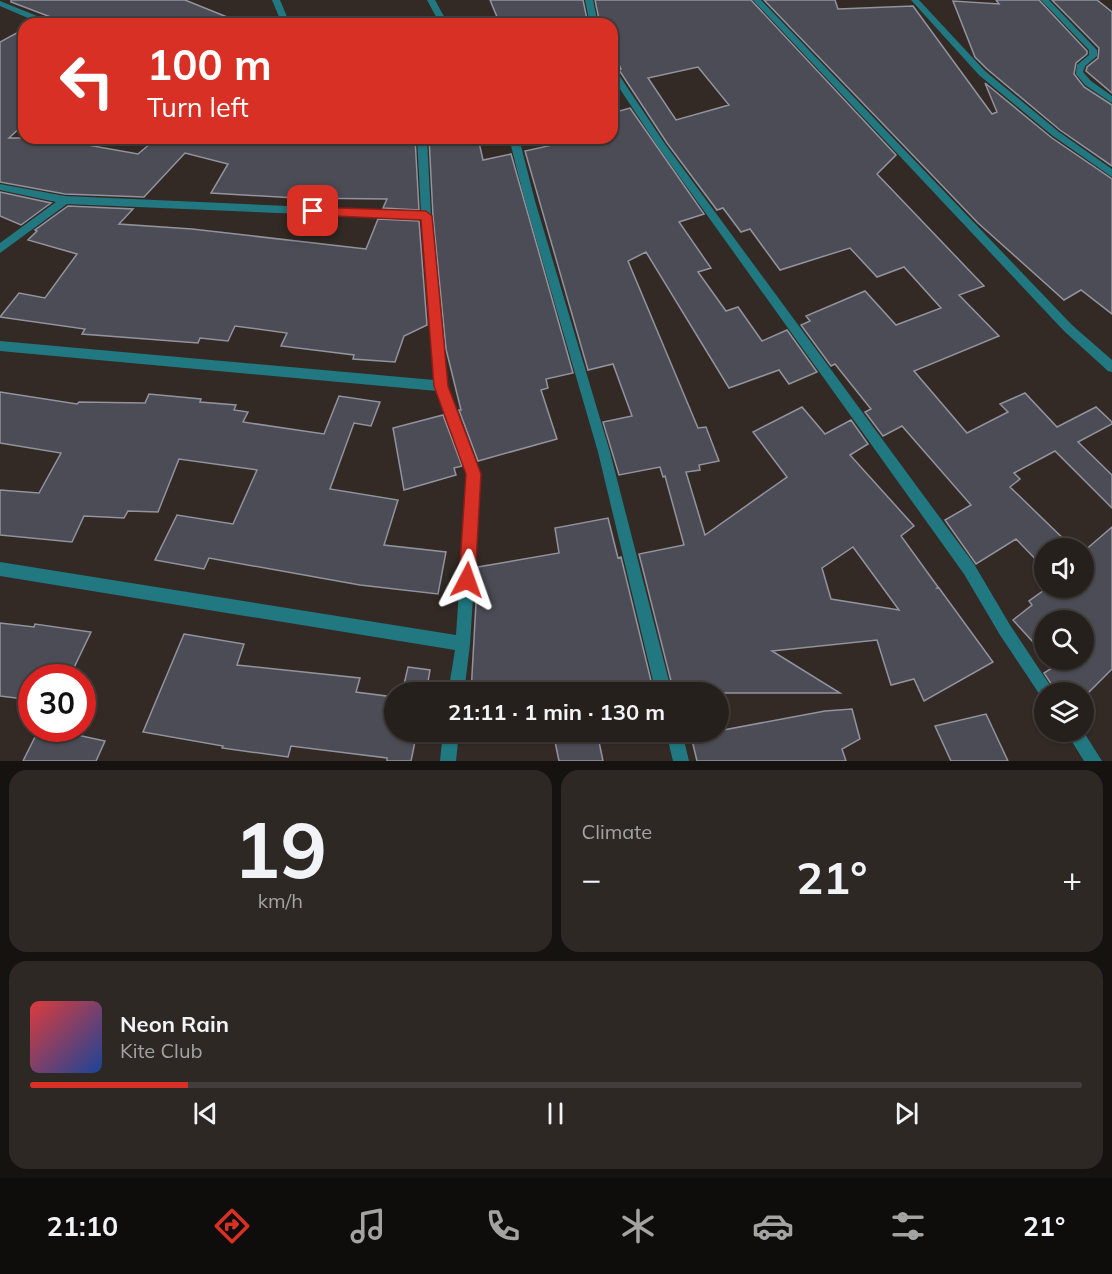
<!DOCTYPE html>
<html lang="en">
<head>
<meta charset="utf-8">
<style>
	:root { --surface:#26201c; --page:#2e2825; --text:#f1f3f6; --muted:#a4a3a3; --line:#423e3b; --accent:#d93025 }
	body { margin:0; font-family:Mulish,sans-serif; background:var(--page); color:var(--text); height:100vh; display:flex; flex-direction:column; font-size:22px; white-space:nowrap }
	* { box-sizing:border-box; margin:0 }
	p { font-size:20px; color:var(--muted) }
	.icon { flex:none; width:33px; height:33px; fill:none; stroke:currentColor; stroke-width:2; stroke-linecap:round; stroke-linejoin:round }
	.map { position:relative; height:761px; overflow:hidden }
	.details { display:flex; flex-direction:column; gap:9px; padding:9px; background:#15120f; flex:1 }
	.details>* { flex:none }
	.banner { position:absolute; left:18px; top:18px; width:600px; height:126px; border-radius:18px; box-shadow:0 2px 4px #0004,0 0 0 2px var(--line); background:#d93025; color:#fff; overflow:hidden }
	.tools { position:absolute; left:1034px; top:538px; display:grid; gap:12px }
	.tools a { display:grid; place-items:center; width:60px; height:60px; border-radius:50%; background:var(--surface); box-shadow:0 2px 4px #0004,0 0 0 2px var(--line); font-size:30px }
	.speed { position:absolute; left:18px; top:664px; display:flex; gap:12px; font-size:30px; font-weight:700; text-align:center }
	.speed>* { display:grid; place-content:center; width:78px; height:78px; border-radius:50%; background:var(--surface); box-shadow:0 2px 4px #0004,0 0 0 2px var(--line); line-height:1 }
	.speed .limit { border:9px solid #d22; background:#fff; color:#111 }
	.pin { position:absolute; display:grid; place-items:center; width:51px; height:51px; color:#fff; margin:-26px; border-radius:12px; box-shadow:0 3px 9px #0006 }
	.me { position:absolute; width:66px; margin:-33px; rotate:4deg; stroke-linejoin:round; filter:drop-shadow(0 0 4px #0008) }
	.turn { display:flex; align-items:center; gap:21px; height:126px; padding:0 30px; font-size:27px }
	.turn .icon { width:78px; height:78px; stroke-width:2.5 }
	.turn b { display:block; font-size:42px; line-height:51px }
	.big { font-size:45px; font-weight:700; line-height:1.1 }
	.details .tile { flex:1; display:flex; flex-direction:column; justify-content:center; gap:9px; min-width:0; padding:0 21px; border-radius:18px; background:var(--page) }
	.details .dial { align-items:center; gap:0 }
	.dial b { font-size:78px; line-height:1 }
	.song { display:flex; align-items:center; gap:18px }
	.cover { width:72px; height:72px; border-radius:9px; background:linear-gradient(135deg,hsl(0 70% 55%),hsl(220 70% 35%)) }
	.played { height:6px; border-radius:3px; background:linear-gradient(90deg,var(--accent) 15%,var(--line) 15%) }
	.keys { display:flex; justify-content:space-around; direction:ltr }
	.heat { display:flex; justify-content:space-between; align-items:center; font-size:33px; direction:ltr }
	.details .tiles { flex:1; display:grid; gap:9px; grid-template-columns:1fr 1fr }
	.tile:last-child { grid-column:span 2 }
	.trip { position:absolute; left:384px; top:682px; width:345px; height:60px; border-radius:30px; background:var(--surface); box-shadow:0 2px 4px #0004,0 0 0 2px var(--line); font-weight:700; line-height:60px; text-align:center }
	.tab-bar { display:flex; height:96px; justify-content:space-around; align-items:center; background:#0f0d0b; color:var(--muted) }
	.tab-bar .icon { width:42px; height:42px }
	.tab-bar .on { color:var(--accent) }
	.tab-bar b { font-size:27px; color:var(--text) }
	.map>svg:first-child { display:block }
</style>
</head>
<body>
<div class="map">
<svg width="1112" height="761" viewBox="0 0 1112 761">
	<rect width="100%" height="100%" fill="#332a25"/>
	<path fill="#4c4c56" stroke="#92939e" stroke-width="1.5" fill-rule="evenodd" d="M11,0H185L242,23L69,24L11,2Z
		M490,0H583L588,24H500Z
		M595,0H751L896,155L877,174L984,286L959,295L999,336L914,371L967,433L1008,412L1000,404L1025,393L1057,427L1096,407L1112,422V424L1078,442L1112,475V508L1055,451L1014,473L1020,479L1010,487L1074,549H1044V568L1016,539L976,564L945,520L971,505L902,426L883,436L865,412L871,409L835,364L831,366L801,325L810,321L806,316L865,291L896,325L941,308L904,267L877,277L850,248L780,270L750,229L741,232L723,208L717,210L667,143L619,70L621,69L612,49V24H600ZM698,67L729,105L676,120L648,78Z
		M764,0H835L838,9L913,6L992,114L997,112L985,83L1052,138L1112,179V314L1081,290L1064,300L978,223Z
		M996,0H1039L1087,51V54L1076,63L1074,74L1084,87L1112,105V166L1060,130L987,69L975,57L953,1L999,4Z
		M1052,0H1097L1112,12V93L1086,71L1087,67L1098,58L1099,48Z
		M24,29V124L9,138H75L71,142L138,154L157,138H415L419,210L383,208L387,199L296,198L211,193L228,164L185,153L144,197L65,194L0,182V42Z
		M630,108L704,214L679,222L711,268L698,272L726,311L738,307L762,341L787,330L817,372L789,384L779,370L729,388L646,252L628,261L698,428L706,427L719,461L699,465L700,470L686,472L705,535L787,477L753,432L802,407L825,434L851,420L868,444L850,455L914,526L901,536L938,587L937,588H939L993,662L924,701L914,679L891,685L877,640L772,651L840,693H687L684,682L672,685L639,554L684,545L665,476L663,477L660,467L619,475L603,422L632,416L613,364L588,370L525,151L584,138H612V113ZM853,547L883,588L899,610L831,599L822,568Z
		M429,138H478L483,160L511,154L573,373L546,379L548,388L541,390L557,439L478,461L459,410H461L446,349L433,216Z
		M0,192L51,203L21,225L0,216Z
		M68,206L133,209L119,224L192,229L366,249L378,219L419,221L427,325L404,336L395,362L353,359L354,355L281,346L287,333L235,326L228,341L200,338L198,343L82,334L85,329L0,317L19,293L45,298L77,254L28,240L37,231L35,230Z
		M0,392L77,404L79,402L145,403L149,394L201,399L200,402L236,405L234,410L248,412L243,422L324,434L339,396L380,402L371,426L354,423L330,489L398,500L384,545L446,552L438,594L360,585L209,558L204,569L155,560L177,515L233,524L257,470L179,459L158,512L128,511L124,518L84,516L72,542L0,535V490L39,493L61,453L0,443Z
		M443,415L462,466L454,468L456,475L404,490L393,428Z
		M608,518L618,558L621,557L653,689L634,693H471L478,567L559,553L555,528Z
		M1112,527V669L1088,693H1057L1044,673L1055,666L1050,660H1083V621H1044V654L1013,620L1032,605L1029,601L1047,588H1083V552Z
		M0,623L34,627L35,624L91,632L69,678H32V700L0,696Z
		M184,634L244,644L237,665L360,678L356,692L394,697V732H417L411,761H387V758L291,746L288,757L222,748L223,746L143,732Z
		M408,667L430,670L426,693H402Z
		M852,709L860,739L842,749L846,761H697L691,736L825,711Z
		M986,714L1008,761H951L935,726Z
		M39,729H50L105,741L96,761H23Z
		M553,732H597L603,761H559Z"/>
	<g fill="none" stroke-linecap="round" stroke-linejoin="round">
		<path fill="#217881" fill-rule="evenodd" d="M272,0H280L290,24H282Z
			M427,0H435L448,24H440Z
			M585,0H593L598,24H590Z
			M753,0H761L1072,325L1112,360V372L1108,371L1064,331Z
			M911,0H919L985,71L1059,132L1112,169V177L1053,136L979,75Z
			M1041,0H1049L1097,50V56L1085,66L1083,72L1091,81L1112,96V103L1085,85L1076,74L1077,65L1089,55V50Z
			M0,1L52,22L53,24H42L0,6Z
			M612,68L615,69L665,144L974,564L1010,625L1055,693H1044V700L1042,698L1000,635L964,574L659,148L612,77Z
			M417,138H427L431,216L447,386L481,474L470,644L464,693H448L455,650L0,576V562L456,635L467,474L437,391L0,351V341L434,380L421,219L67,204L0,253V243L56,202L0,190V184L65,196L421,212Z
			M509,138H519L535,201L610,452L672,693H656L598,452L525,201Z
			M1083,731L1102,761H1084L1066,732Z
			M443,732H459L456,761H440Z
			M666,732H682L689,761H673Z"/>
	</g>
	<path fill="#d93025" stroke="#8d1f18" stroke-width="1.5" d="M313,207L426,211L432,216L448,386L481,474L475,580L473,586L467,588L461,586L459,580L466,474L434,386L421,220L313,215L308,211Z"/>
</svg>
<div class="tools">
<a><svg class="icon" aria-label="sound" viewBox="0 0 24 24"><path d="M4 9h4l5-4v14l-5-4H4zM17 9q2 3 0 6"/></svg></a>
<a><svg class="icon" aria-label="search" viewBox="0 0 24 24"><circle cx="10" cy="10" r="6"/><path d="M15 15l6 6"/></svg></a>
<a><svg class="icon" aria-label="layers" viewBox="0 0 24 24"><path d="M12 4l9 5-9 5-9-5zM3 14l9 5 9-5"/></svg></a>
</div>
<div class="speed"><div class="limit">30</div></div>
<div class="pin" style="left:313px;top:211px;background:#d93025"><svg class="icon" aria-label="arrive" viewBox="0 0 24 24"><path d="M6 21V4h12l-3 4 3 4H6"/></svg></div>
<svg class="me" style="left:467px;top:580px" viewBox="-20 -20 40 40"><path d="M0-17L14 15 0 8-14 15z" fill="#d93025" stroke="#fff" stroke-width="4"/></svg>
<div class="trip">21:11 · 1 min · 130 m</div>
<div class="banner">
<div class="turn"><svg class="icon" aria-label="left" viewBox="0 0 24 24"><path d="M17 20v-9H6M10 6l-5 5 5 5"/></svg><div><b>100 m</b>Turn left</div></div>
</div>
</div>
<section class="details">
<div class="tiles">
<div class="tile dial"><b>19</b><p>km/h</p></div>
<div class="tile"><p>Climate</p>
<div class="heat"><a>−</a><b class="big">21°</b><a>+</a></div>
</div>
<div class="tile">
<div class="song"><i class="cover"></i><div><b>Neon Rain</b><p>Kite Club</p></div></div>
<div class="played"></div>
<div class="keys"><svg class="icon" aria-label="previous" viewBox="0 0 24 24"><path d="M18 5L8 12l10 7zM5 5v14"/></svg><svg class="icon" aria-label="pause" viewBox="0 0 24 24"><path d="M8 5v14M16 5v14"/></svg><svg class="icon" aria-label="next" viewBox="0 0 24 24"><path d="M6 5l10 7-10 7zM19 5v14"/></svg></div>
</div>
</div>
</section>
<nav class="tab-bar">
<b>21:10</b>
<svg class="icon on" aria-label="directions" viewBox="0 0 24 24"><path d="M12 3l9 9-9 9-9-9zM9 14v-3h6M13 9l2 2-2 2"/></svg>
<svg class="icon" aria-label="music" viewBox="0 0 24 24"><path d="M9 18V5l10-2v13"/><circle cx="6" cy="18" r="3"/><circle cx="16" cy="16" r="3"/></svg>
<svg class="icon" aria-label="phone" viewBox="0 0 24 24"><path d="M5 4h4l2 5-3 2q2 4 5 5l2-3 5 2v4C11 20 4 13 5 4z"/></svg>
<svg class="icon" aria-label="climate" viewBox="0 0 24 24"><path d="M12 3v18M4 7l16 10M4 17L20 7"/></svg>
<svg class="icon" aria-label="car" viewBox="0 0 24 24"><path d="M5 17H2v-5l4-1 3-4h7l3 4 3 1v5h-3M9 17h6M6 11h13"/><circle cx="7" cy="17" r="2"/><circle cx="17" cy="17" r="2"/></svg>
<svg class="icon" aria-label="filters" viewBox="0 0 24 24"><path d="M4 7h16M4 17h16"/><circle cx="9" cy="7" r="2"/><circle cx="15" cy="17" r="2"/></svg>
<b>21°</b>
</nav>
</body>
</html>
